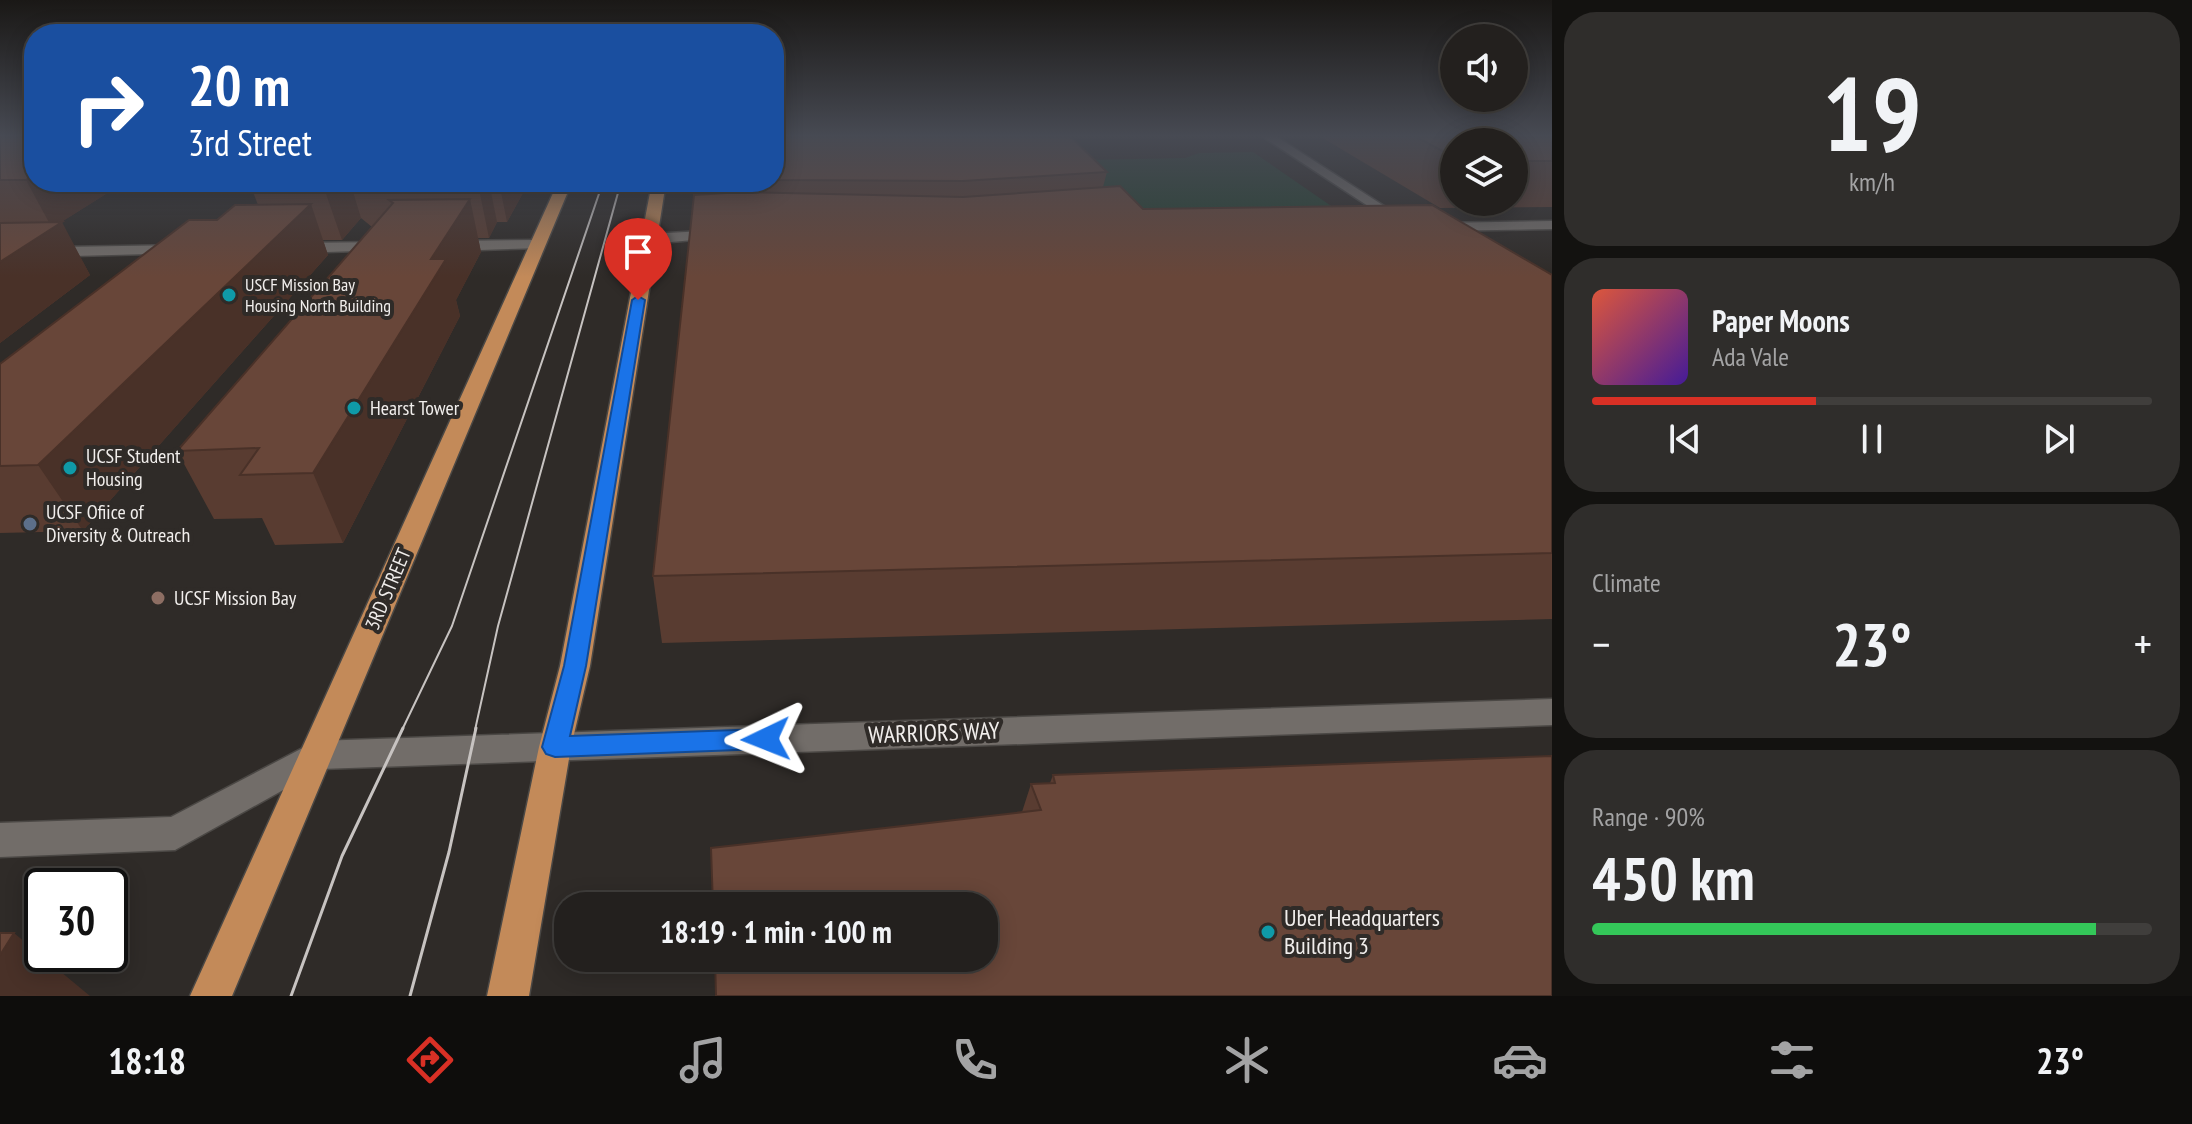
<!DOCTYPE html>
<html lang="en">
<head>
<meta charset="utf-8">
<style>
	:root { --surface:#23201e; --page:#2f2d2b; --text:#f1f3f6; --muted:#a3a3a4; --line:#403e3c; --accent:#d93025 }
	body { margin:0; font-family:"PT Sans Narrow",sans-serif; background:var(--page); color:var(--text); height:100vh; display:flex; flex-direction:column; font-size:30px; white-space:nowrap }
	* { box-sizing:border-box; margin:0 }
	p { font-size:26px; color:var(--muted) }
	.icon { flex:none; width:44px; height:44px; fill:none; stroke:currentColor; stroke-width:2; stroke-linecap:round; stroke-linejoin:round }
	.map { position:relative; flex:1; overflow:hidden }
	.details { display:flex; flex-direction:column; gap:12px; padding:12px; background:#131210; width:640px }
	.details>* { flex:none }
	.hud { position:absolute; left:24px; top:24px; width:760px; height:168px; border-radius:32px; box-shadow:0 4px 20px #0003,0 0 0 2px var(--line); background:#1a4fa0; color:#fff; overflow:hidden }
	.controls { position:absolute; left:1440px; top:24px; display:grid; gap:16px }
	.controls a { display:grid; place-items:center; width:88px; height:88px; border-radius:50%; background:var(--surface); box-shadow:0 4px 20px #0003,0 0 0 2px var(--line); font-size:40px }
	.speed { position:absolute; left:24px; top:868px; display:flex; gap:16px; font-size:40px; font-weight:700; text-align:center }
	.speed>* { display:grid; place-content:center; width:104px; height:104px; border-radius:50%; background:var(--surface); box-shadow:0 4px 20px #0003,0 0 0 2px var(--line); line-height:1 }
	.speed .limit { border:4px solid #111; border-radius:12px; background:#fff; color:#111 }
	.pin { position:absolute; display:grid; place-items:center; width:68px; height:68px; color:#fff; margin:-82px -34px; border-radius:50% 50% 50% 0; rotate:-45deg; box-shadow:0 0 8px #0007 }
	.pin .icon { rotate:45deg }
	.me { position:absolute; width:88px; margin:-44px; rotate:268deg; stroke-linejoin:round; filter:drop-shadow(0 0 6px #0008) }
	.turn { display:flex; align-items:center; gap:28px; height:168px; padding:0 32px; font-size:36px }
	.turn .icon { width:104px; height:104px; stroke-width:2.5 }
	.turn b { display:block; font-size:56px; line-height:68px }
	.big { font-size:60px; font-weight:700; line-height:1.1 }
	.details .card { flex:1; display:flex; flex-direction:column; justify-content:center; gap:12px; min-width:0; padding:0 28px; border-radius:32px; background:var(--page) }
	.details .dial { align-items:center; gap:0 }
	.dial b { font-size:104px; line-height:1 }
	.song { display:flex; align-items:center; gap:24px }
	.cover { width:96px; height:96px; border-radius:12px; background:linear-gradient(135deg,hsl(10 70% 55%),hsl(260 70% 35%)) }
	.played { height:8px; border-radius:4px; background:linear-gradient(90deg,var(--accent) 40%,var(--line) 40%) }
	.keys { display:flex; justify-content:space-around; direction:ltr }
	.heat { display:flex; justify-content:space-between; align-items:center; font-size:44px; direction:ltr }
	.charge { height:12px; border-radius:6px; background:linear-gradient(90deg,#34c759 90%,var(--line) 0) }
	.trip { position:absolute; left:554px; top:892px; width:444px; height:80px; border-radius:32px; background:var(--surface); box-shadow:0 4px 20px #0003,0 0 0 2px var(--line); font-weight:700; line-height:80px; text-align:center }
	.tabs { display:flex; height:128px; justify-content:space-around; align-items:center; background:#0e0d0c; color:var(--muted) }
	.tabs .icon { width:56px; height:56px }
	.tabs .active { color:var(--accent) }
	.tabs b { font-size:36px; color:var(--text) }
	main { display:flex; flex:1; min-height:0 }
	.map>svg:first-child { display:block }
</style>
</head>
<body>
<main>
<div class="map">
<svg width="1552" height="996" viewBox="0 0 1552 996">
	<rect width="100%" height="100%" fill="#2f2b28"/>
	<path fill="#264132" d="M1253,152L1395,250L699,218L978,162L1185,158L1199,153Z"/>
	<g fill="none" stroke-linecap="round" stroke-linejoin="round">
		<g stroke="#4b4845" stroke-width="3">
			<path id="minor" d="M1263,137H1277L1412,224L1400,227Z
				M1552,221V229L1436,231L1429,227L1436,223Z
				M722,230L729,234L727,237L649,244L641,239L649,234Z
				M537,240L542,242V248L450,251L442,246L450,241Z
				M386,242L391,244V250L294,253L286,248L294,243Z
				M182,245L187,247V253L0,258V248Z
				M1552,699V725L321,769L175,850L0,857V823L171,817L316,741Z"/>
		</g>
		<g stroke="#4b4845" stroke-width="3">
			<path id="major" d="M558,182H572L232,996H190Z
				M652,182H666L590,666L571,747L529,996H487L539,747L560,666Z"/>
		</g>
		<use href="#minor" fill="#726d69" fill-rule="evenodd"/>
		<use href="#major" fill="#c38a59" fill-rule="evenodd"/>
		<path stroke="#c7c3c1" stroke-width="2" d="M402,730L452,626L603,182
			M475,730L498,626L621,182"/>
		<path stroke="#c7c3c1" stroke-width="3" d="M291,996L342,856L403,728
			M410,996L449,852L476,728"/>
	</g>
	<path fill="#593c31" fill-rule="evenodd" d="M0,137L34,182H125L61,222L90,275L0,343Z
		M774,137L1107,172L1103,187L1143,209L1552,275V619L662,643L653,576L696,195L695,182H774Z
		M1321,137H1552V207L1440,208ZM1454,142H1514V202H1454Z
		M265,182H529L507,222H497L489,238H478L481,252L456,300L460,316L343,543L275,545L262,518L214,519L177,451L372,227L361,218L342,240H323L328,255L83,531L0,533V364L217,220L258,205L253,192Z
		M1552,756L1022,812L1031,784L1050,783L1053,775Z"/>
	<path fill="#493128" d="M34,176V182H125L52,228L26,180Z
		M335,182H350L361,218L342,240L325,191Z
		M483,182H489L497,222L489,238L479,189Z
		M499,182H529L507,222Z
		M470,199L481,252L456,300L460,316L343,543L313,473L431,259Z
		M311,204L328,255L83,531L38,465Z
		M62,222L90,275L0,343V262Z
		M14,933L90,996H0V955Z"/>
	<path fill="#684639" stroke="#493128" stroke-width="2" d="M0,137H34V176L26,180H0Z
		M774,137H1071L1107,172L963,181L774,180Z
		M1416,137H1552V161H1514V142H1454V157Z
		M265,182H335L325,191L253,192Z
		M361,182H483L479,189L372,190Z
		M1120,186L1143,209L1432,205L1552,275V553L653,576L694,195L742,192L963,197Z
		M470,199L431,259H446L313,473L240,475L259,448L177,451L393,203L389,200Z
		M311,204L38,465L0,466V364L189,220H217L235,205Z
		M62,222L0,262V223Z
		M1552,756V996H716L715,958H984V906H713L711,848L1041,810L1031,784L1055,783L1053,775Z
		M0,933H14L0,955Z"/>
	<linearGradient id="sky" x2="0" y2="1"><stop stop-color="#1a1816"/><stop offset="0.49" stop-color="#474a53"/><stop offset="1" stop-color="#474a53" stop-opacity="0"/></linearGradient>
	<rect width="1552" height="277" fill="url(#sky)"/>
	<path fill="#1a73e8" stroke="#114b97" stroke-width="2" d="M638,296L645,300L586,666L570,736L766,729L774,732L778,739L774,746L766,749L555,757L546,754L542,747L564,666L632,300Z"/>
	<g fill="#0f9aa8" stroke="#2f2b28" stroke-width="3">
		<circle cx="229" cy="295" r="8"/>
		<circle cx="354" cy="408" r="8"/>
		<circle cx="70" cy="468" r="8"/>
		<circle cx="1268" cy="932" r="8"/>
	</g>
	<circle fill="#5c6f8a" stroke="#2f2b28" stroke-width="3" cx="30" cy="524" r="8"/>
	<circle fill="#8d6e63" stroke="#2f2b28" stroke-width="3" cx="158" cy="598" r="8"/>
	<g text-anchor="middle" stroke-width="8" stroke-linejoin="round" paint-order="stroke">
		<g font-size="18" fill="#f1eeec" stroke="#2f2b28" text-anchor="start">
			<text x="245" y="291">USCF Mission Bay<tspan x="245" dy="21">Housing North Building</tspan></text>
		</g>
		<g font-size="20" fill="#f1eeec" stroke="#2f2b28" text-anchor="start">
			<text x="370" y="415">Hearst Tower</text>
			<text x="86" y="463">UCSF Student<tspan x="86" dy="23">Housing</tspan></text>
			<text x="46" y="519">UCSF Ofiice of<tspan x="46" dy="23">Diversity &amp; Outreach</tspan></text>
			<text x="174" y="605">UCSF Mission Bay</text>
		</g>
		<g font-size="20" fill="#f1eeec" stroke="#2f2b28">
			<text transform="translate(388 589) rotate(-67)" y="7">3RD STREET</text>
		</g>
		<g font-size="24" fill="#f1eeec" stroke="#2f2b28">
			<text transform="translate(934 733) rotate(-2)" y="8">WARRIORS WAY</text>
		</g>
		<g font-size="24" fill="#f1eeec" stroke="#2f2b28" text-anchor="start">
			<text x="1284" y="926">Uber Headquarters<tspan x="1284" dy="28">Building 3</tspan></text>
		</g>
	</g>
</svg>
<div class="controls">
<a><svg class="icon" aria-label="sound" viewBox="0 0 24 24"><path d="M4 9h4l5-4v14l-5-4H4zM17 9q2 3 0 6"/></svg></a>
<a><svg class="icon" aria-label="layers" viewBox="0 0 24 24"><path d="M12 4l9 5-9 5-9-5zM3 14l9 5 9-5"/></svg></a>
</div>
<div class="speed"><div class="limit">30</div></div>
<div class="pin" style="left:638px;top:300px;background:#d93025"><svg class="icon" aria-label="arrive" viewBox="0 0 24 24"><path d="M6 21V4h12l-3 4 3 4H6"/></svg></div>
<svg class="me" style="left:766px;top:739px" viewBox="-20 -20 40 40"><path d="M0-17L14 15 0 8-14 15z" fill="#1a73e8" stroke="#fff" stroke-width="4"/></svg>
<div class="trip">18:19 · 1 min · 100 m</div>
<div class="hud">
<div class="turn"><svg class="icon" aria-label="right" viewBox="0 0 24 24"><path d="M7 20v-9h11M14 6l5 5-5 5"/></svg><div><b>20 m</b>3rd Street</div></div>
</div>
</div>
<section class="details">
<div class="card dial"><b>19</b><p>km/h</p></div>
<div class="card">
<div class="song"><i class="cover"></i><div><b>Paper Moons</b><p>Ada Vale</p></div></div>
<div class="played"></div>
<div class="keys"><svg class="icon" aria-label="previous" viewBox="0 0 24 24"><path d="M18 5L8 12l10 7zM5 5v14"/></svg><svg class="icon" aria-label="pause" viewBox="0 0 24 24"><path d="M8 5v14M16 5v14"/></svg><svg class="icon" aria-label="next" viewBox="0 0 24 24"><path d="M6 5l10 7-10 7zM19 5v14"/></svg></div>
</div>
<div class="card"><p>Climate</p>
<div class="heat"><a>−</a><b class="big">23°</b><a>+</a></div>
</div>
<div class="card"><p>Range · 90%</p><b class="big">450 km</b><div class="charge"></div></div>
</section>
</main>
<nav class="tabs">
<b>18:18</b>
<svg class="icon active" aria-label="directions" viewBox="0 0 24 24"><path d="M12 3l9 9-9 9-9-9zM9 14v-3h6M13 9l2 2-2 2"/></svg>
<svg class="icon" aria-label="music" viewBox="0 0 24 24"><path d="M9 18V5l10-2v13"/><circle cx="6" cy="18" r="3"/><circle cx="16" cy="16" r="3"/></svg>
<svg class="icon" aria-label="phone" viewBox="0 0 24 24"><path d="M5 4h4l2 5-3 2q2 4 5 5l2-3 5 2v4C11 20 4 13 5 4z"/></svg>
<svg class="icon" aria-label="climate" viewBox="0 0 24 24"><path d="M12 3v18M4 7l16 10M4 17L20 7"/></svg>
<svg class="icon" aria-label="car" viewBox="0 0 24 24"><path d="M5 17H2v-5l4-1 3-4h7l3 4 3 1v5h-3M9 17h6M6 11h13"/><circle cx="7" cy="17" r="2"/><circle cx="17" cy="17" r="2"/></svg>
<svg class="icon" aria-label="filters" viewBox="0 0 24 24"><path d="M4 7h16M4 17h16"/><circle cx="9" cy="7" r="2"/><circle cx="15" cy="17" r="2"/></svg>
<b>23°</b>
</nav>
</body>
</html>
